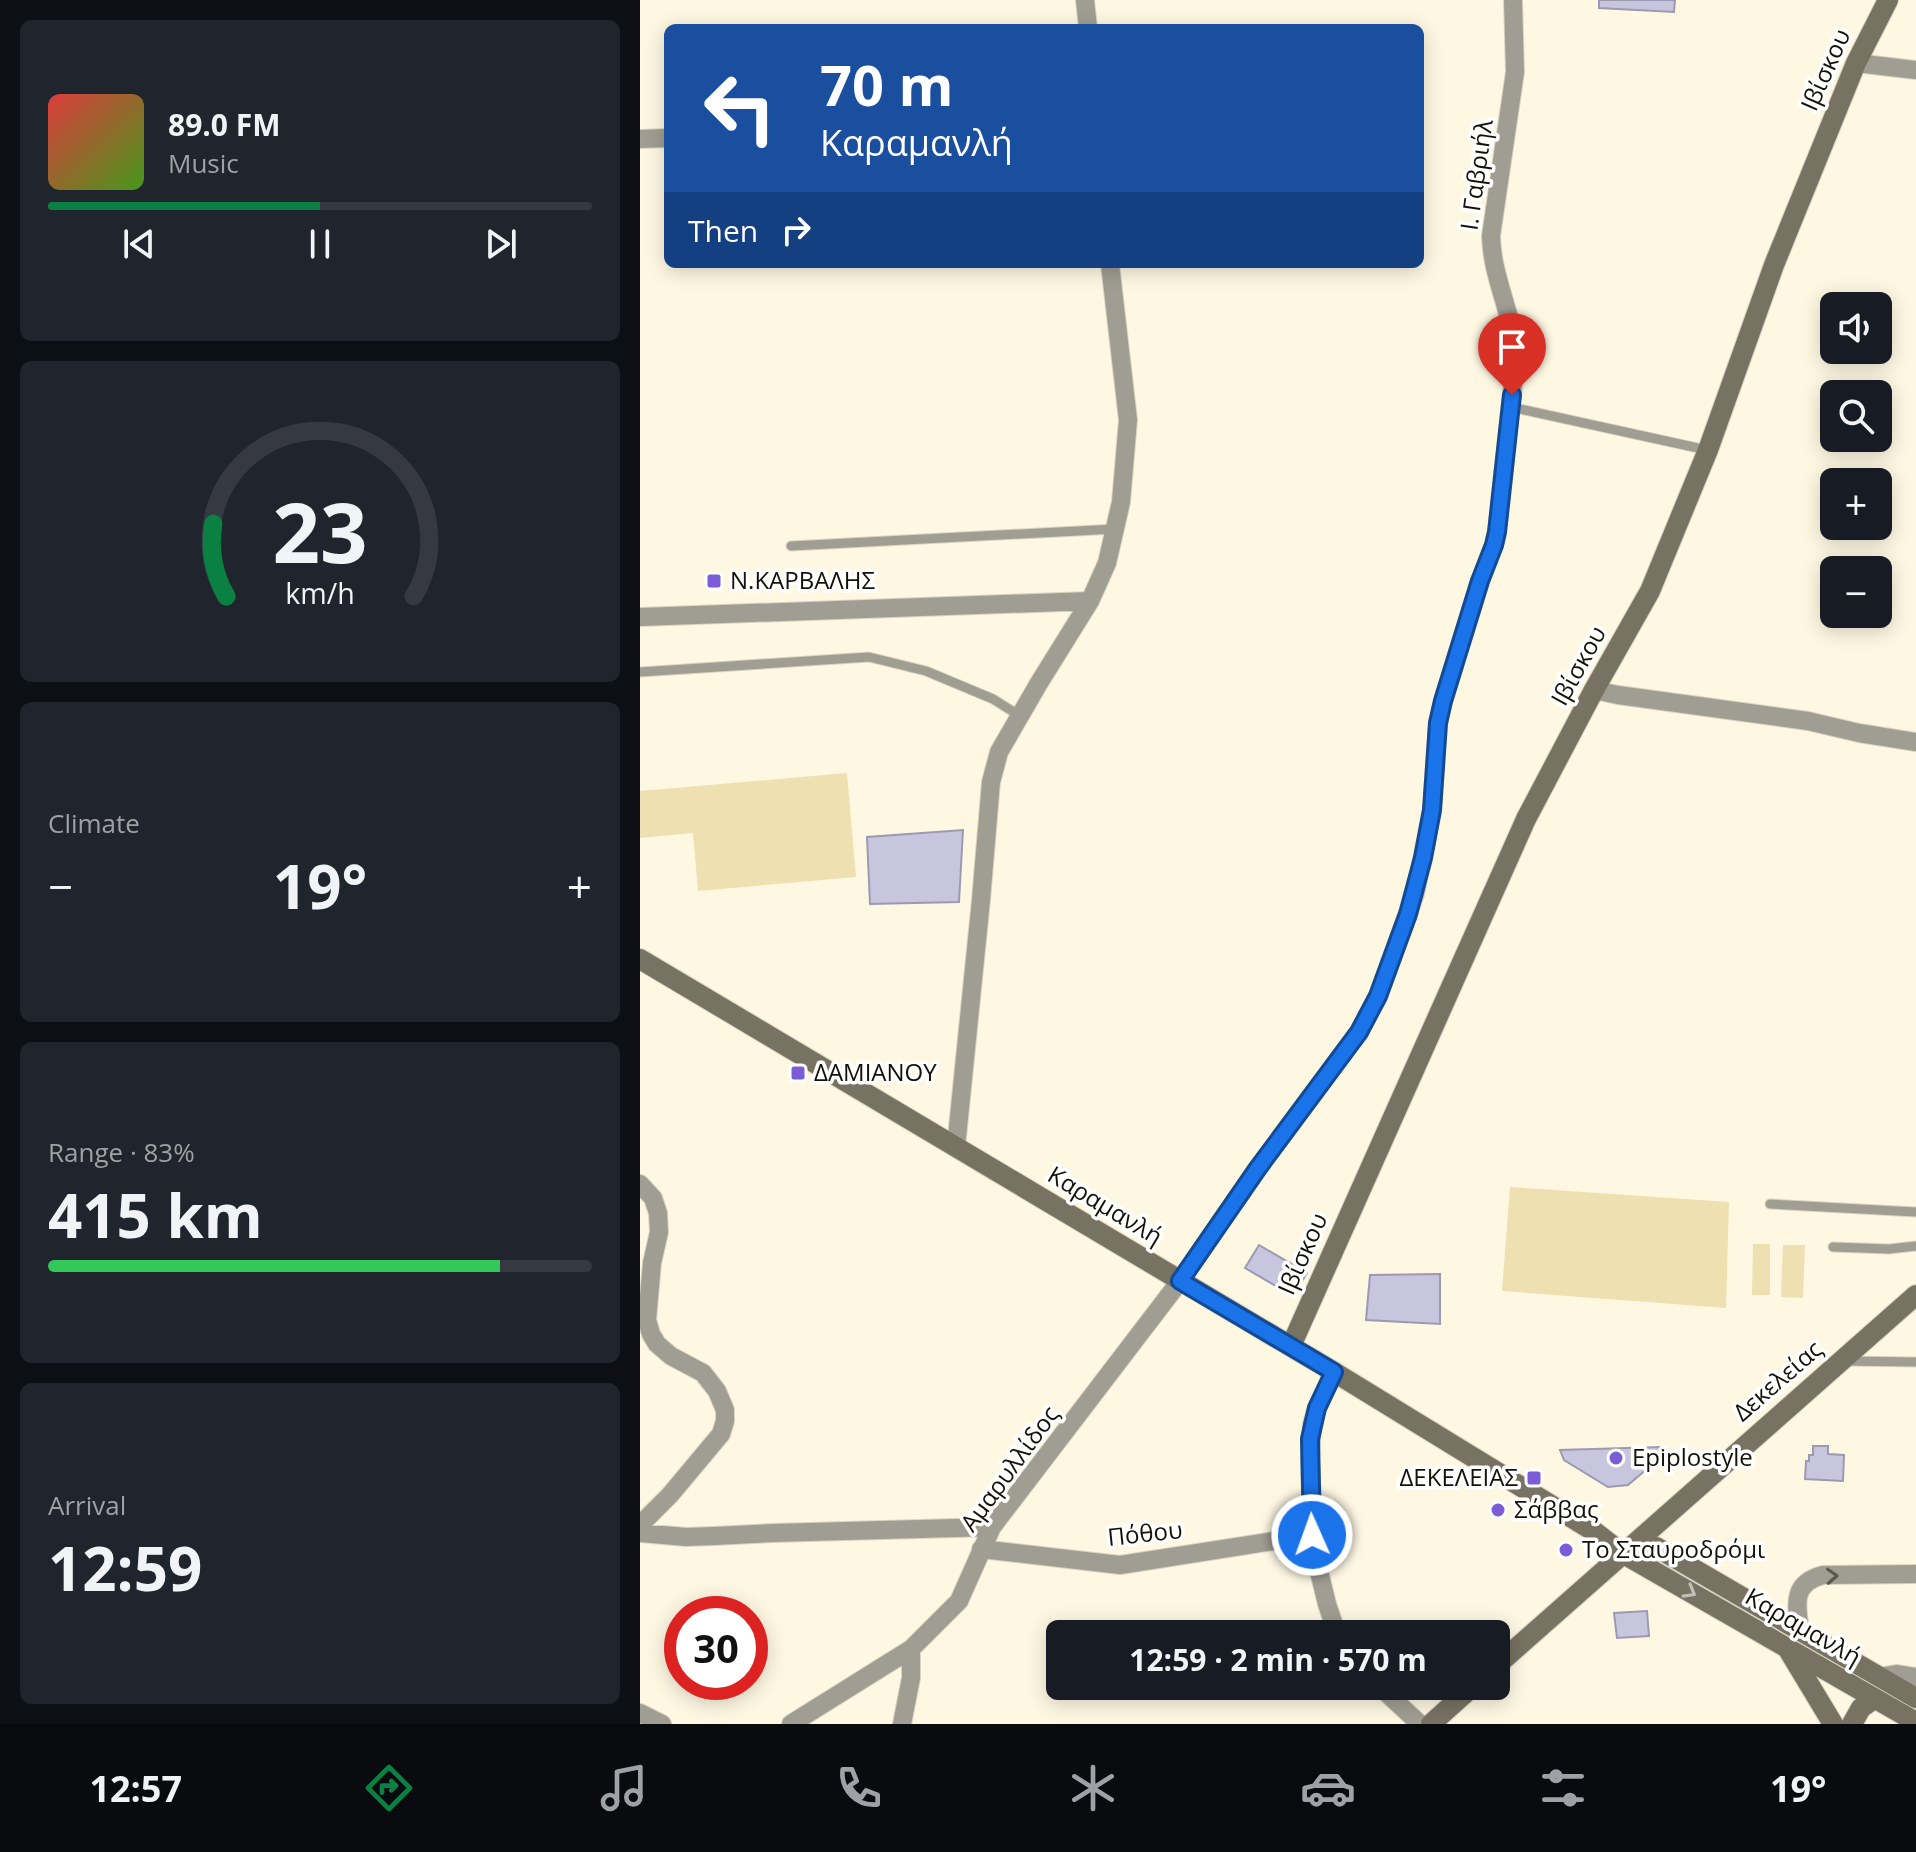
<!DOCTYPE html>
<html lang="en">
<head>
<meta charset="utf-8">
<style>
	:root { --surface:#171b24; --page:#20242c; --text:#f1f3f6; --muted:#9ea1a6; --line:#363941; --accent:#0b8043 }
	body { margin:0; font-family:"Open Sans",sans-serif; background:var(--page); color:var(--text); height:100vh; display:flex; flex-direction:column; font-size:30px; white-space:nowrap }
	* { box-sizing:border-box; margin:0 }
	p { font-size:26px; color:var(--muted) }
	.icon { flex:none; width:44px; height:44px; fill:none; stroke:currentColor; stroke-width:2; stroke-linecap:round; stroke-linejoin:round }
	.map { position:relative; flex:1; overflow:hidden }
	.panel { display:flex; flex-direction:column; gap:20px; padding:20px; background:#0d0f14; width:640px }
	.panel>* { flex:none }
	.top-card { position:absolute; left:24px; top:24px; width:760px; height:244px; border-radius:12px; box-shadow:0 4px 20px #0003; background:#1a4fa0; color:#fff; overflow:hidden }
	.tools { position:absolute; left:1180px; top:292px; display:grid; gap:16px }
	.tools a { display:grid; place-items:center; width:72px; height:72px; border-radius:12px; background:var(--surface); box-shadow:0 4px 20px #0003; font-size:40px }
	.speed { position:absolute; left:24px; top:1596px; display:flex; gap:16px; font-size:40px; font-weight:700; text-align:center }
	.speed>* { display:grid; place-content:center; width:104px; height:104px; border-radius:50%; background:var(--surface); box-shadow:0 4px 20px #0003; line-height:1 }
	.speed .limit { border:12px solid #d22; background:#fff; color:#111 }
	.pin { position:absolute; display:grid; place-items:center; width:68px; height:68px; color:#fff; margin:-82px -34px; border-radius:50% 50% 50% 0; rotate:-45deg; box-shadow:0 0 8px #0007 }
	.pin .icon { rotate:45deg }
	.me { position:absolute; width:88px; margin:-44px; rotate:358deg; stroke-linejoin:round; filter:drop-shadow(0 0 6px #0008) }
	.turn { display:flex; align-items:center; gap:28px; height:168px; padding:0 24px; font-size:36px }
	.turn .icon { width:104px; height:104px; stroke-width:2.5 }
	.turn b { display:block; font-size:56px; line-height:68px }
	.then { display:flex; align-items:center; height:76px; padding:0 24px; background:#0003; gap:16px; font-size:30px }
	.big { font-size:60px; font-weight:700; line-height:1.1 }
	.panel .tile { flex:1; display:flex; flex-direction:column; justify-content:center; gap:12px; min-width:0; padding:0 28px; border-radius:12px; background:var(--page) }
	.panel .dial { align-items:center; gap:0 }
	.dial svg { height:208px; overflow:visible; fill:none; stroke:var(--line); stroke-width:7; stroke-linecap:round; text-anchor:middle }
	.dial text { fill:var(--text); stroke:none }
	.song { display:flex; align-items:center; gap:24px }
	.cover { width:96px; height:96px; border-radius:12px; background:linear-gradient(135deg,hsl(0 70% 55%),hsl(100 70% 35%)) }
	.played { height:8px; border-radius:4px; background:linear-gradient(90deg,var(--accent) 50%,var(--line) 50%) }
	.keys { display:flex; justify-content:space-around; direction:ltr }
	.heat { display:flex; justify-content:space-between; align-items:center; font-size:44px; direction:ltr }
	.charge { height:12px; border-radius:6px; background:linear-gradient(90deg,#34c759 83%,var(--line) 0) }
	.trip { position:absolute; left:406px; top:1620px; width:464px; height:80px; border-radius:12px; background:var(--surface); box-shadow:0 4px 20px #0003; font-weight:700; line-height:80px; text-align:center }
	.dock { display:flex; height:128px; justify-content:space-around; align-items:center; background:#090b0e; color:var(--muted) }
	.dock .icon { width:56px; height:56px }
	.dock .active { color:var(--accent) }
	.dock b { font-size:36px; color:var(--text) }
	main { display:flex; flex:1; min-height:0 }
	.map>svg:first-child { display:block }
</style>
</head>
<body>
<main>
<section class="panel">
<div class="tile">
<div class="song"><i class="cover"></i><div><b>89.0 FM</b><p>Music</p></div></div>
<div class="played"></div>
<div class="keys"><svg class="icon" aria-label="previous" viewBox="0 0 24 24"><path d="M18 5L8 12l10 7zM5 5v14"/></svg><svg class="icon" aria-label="pause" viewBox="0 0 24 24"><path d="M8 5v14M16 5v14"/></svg><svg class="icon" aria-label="next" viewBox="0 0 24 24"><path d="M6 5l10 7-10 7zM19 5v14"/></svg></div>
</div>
<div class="tile dial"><svg viewBox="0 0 100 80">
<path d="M14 69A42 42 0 1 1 86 69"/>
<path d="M14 69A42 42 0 0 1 9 41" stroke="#0b8043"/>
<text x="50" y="56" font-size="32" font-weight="700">23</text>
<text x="50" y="72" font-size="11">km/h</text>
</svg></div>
<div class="tile"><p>Climate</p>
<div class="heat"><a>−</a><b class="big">19°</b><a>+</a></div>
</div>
<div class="tile"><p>Range · 83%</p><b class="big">415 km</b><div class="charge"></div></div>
<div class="tile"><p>Arrival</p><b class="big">12:59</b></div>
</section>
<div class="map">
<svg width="1276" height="1724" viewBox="0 0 1276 1724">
	<rect width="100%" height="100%" fill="#fef8e3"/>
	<path fill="#eee0b1" d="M207,773L216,877L58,891L53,833L0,838V791Z
		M870,1187L1089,1202L1086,1308L862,1291Z
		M1113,1244H1130V1295H1112Z
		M1143,1245H1165L1163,1298L1141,1297Z"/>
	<path fill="#c8c5df" stroke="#9c99b2" stroke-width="2" d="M959,0H1035L1034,12L959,8Z
		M323,830L319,902L230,904L227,837Z
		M619,1245L667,1273L653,1296L605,1268Z
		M800,1274V1324L726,1320L730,1275Z
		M1173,1446H1188V1454L1204,1455L1203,1481L1165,1479L1166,1461H1169V1455H1173Z
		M1021,1447V1457L988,1485L968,1487L924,1460L920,1450Z
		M1007,1611L1009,1636L977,1638L974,1613Z"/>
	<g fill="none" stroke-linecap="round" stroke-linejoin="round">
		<g stroke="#d9d3c0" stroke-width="11">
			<path id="lane" d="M871,407L1067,450
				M151,546L475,529
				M0,672L229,657L286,671L353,699L380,716
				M1130,1204L1276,1212
				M1193,1247L1249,1249L1276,1246
				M1204,1361L1276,1362"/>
		</g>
		<g stroke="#d9d3c0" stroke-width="20">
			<path id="street" d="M445,0L448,28
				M1216,63L1276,70
				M0,139L28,138
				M0,617L450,601
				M954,690L978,695L1168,721L1219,733L1276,742
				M316,1147L341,900L351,782L359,752L399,683L450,601L467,563L481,502L488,420L470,264
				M0,1184L13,1198L18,1213L19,1232L12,1263L7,1320L11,1334L17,1344L31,1356L63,1373L77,1391L85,1410V1421L81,1434L30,1495L0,1525
				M694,1372L677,1408L672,1424L670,1460L674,1551L687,1604L697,1634
				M0,1533L46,1537L74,1536L133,1533L352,1527
				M341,1549L480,1565L672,1535
				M1160,1630C1156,1604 1152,1583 1183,1575L1276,1574
				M1239,1677L1256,1674L1276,1677
				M739,1686L780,1724
				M0,1713L22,1724
				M151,1724L271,1649L319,1601L352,1527L540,1281L618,1168L719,1032L738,996L775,894L792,810L798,723L803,701L840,581L854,545L857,532L876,356C873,314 852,278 851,236L875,72L873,0
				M262,1724L271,1678V1649"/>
		</g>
		<g stroke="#d9d3c0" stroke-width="22">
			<path id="secondary" d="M0,959L694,1372L955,1532L982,1553L1276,1722
				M651,1346L886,819L954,690L1010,591L1068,450L1134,265L1216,63L1248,0
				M982,1553L1016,1547L1276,1698
				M1149,1651L1193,1724
				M856,1666L1276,1295
				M791,1724L833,1686
				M1212,1724L1221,1708L1234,1699"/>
		</g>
		<use href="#lane" stroke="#a09d92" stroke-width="9"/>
		<use href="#street" stroke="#a09d92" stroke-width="18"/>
		<use href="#secondary" stroke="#777262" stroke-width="20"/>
	</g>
	<defs><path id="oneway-chevron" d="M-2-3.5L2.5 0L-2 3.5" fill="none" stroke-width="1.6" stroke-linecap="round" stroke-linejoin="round" transform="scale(2)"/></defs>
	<use stroke="#5a584d" href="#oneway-chevron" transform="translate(1192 1576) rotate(-3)"/>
	<use stroke="#c2c0b8" href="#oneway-chevron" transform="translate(1050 1592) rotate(30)"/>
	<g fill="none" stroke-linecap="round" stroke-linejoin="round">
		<g stroke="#114b97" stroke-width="20">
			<path id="route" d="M672,1535L670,1439L677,1408L694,1372L540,1281L618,1168L719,1032L738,996L768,914L783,858L792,810L798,723L803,701L840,581L854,545L857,532L872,395"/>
		</g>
		<use href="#route" stroke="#1a73e8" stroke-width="14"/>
	</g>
	<g fill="#7a5dd7" stroke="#fff" stroke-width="3">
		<rect x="66" y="573" width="16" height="16" rx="4"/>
		<rect x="150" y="1065" width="16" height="16" rx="4"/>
		<circle cx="976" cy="1458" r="8"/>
		<rect x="886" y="1470" width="16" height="16" rx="4"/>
		<circle cx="858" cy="1510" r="8"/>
		<circle cx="926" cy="1550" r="8"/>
	</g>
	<g text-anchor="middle" stroke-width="7" stroke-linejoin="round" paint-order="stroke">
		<g font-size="24" fill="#141208" stroke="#fff">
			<text transform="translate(1186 70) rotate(-66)" y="8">Ιβίσκου</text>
			<text transform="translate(837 175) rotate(-82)" y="8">Ι. Γαβριήλ</text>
			<text transform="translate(939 666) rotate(-61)" y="8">Ιβίσκου</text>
			<text transform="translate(465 1206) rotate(31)" y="8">Καραμανλή</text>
			<text transform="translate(663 1254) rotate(-66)" y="8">Ιβίσκου</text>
			<text transform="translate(1138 1381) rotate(-41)" y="8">Δεκελείας</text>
			<text transform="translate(370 1469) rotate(-54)" y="8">Αμαρυλλίδος</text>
			<text transform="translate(505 1534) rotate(-6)" y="8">Πόθου</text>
			<text transform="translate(1163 1627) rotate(30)" y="8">Καραμανλή</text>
		</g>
		<g font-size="24" fill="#141208" stroke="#fff" text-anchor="start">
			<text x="90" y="589">Ν.ΚΑΡΒΑΛΗΣ</text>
			<text x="174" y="1081">ΔΑΜΙΑΝΟΥ</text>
			<text x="992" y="1466">Epiplostyle</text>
			<text x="878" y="1486" text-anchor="end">ΔΕΚΕΛΕΙΑΣ</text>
			<text x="874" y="1518">Σάββας</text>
			<text x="942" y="1558">Το Σταυροδρόμι</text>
		</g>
	</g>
</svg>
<div class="tools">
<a><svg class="icon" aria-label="sound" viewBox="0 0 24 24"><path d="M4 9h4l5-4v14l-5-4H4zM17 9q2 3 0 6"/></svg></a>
<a><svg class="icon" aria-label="search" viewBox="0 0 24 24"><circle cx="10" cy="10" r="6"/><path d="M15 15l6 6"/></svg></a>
<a>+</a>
<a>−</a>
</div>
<div class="speed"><div class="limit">30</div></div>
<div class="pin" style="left:872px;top:395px;background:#d93025"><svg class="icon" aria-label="arrive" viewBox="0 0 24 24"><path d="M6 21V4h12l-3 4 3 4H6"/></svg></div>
<svg class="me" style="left:672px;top:1535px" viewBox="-20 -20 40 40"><circle r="17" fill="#1a73e8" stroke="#fff" stroke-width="3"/><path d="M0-11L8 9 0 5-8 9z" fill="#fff"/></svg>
<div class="trip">12:59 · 2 min · 570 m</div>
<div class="top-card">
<div class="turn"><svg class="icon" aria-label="left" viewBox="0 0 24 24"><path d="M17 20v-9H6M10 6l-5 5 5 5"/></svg><div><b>70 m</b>Καραμανλή</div></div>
<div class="then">Then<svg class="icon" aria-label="right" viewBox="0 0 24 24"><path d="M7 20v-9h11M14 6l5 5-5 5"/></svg></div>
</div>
</div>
</main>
<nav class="dock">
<b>12:57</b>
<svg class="icon active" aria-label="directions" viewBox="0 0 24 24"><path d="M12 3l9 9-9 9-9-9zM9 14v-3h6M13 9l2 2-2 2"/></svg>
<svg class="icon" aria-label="music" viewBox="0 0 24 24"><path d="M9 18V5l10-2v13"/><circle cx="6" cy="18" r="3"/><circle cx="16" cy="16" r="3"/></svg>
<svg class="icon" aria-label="phone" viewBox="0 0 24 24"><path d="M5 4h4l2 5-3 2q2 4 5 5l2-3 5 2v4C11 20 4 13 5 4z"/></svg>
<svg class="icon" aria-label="climate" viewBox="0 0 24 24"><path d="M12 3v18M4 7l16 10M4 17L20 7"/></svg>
<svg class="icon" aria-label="car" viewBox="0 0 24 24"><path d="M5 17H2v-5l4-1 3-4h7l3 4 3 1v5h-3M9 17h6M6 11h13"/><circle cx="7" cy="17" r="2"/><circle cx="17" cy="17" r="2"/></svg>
<svg class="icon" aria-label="filters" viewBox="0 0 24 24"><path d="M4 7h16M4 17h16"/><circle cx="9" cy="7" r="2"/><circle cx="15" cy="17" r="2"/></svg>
<b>19°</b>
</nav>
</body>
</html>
